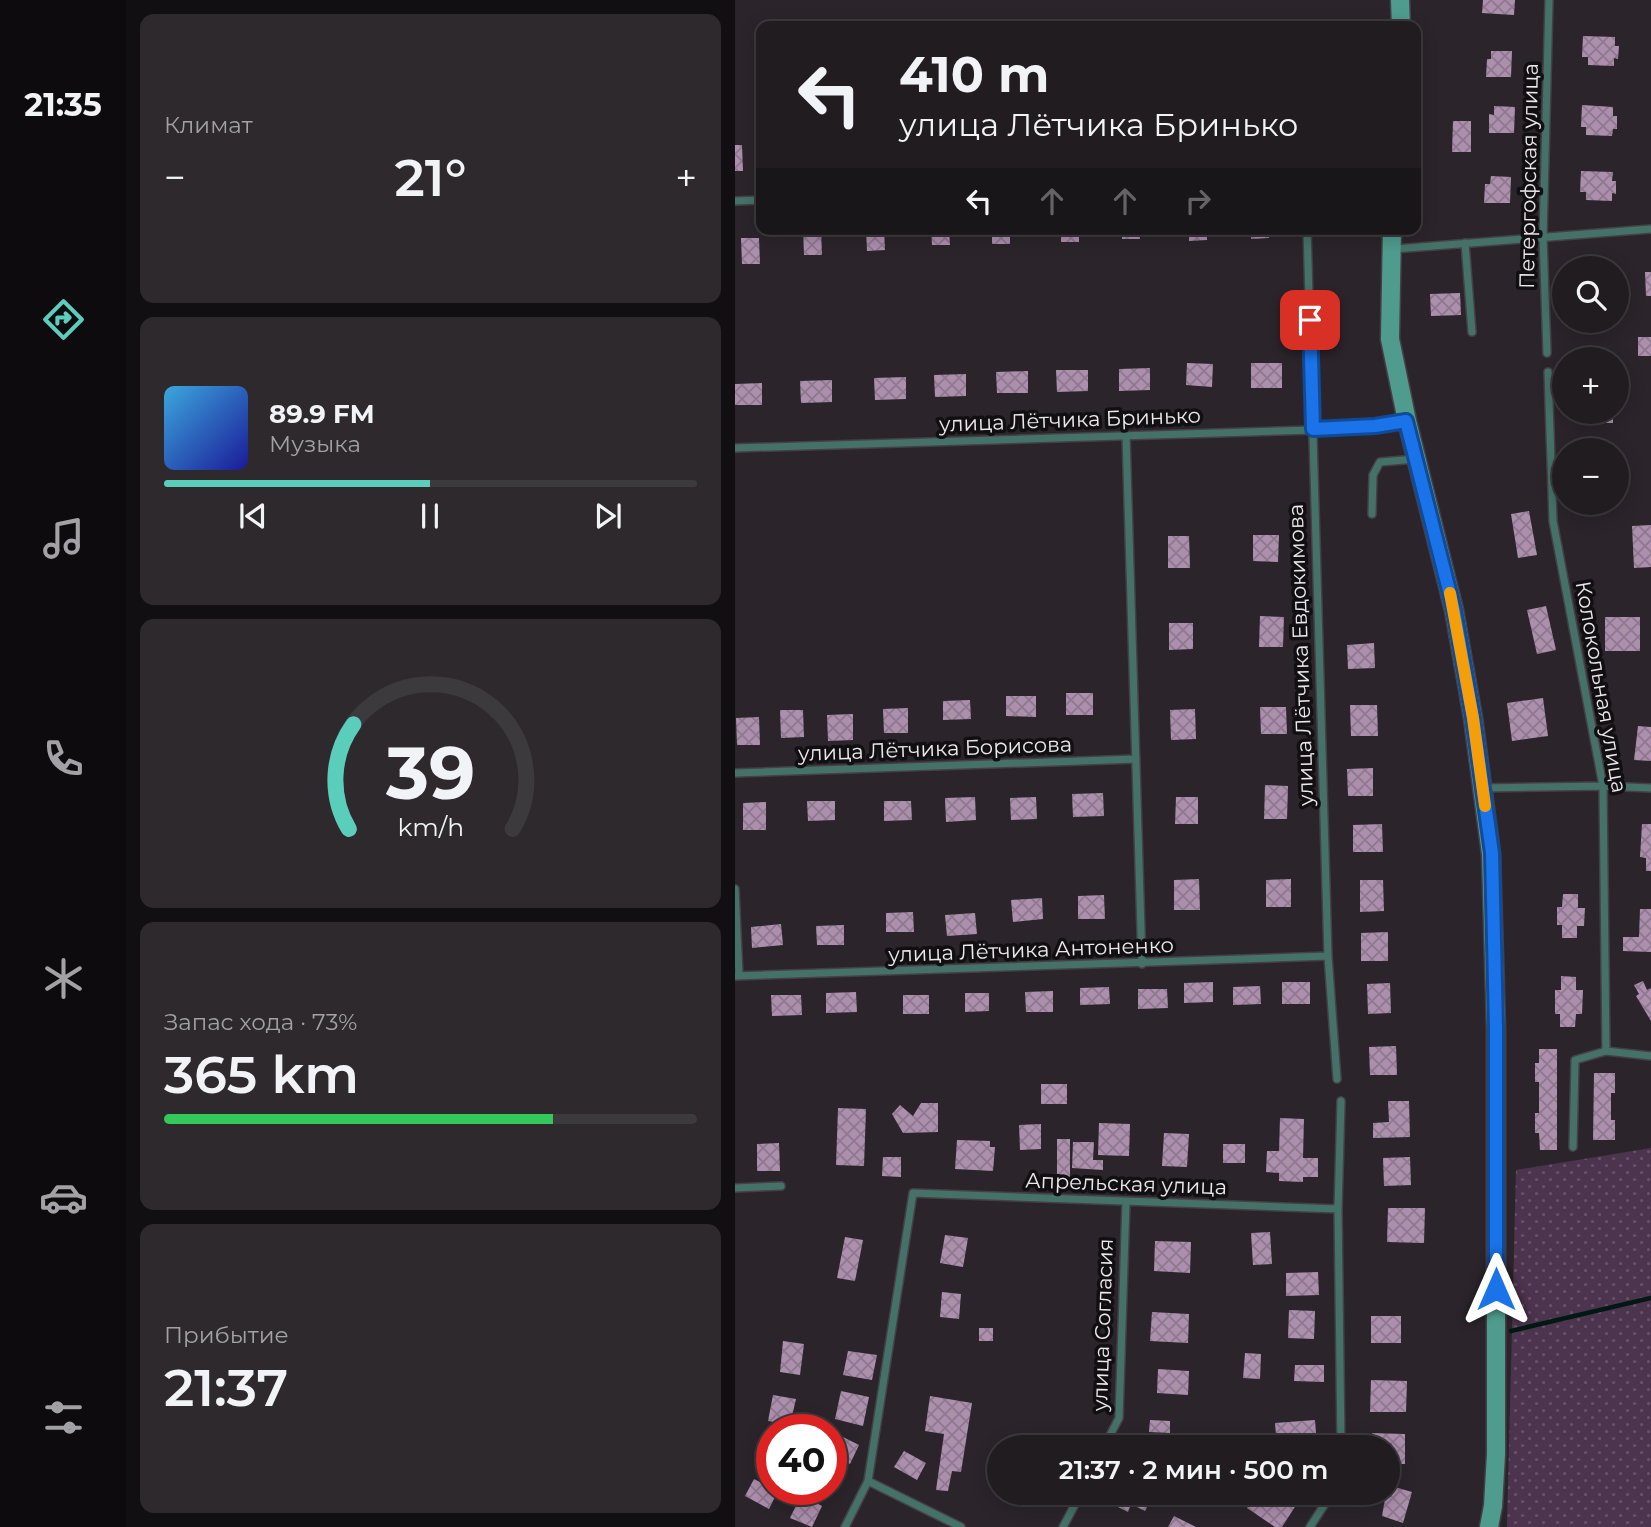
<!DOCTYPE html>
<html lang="ru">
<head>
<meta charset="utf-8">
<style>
	:root { --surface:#201c20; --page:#2d292d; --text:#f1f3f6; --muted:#a2a1a5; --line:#3d3a3e; --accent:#5bcebb }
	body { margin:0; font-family:Montserrat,sans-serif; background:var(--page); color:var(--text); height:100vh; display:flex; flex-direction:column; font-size:26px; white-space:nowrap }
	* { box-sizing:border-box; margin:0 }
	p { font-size:23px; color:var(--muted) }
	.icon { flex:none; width:38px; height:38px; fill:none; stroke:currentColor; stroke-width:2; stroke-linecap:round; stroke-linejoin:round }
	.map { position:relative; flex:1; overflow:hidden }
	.side { display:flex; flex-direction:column; gap:14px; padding:14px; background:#120f12; width:609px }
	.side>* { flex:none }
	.hud { position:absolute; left:21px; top:21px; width:665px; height:214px; border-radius:14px; box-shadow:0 4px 18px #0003,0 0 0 2px var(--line); background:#201c20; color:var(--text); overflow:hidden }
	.tools { position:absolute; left:817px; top:256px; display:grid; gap:14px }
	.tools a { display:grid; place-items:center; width:77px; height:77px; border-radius:50%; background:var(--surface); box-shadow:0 4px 18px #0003,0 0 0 2px var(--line); font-size:35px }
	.speed { position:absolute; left:21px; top:1414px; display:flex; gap:14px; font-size:35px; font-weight:700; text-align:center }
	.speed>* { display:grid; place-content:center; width:91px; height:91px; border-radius:50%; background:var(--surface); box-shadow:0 4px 18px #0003,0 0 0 2px var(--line); line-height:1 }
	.speed .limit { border:10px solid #d22; background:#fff; color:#111 }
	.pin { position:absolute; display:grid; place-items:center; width:60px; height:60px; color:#fff; margin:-30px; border-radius:14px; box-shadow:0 4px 10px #0006 }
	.me { position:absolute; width:77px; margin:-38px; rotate:0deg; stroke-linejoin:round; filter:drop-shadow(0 0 5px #0008) }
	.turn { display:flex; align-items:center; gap:24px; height:147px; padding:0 28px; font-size:32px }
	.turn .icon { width:91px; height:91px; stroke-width:2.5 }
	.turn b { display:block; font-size:49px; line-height:60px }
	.lanes { display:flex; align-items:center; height:66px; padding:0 28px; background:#0003; justify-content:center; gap:35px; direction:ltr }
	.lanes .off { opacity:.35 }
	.big { font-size:52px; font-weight:600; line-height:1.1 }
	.side .widget { flex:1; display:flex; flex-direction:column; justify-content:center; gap:10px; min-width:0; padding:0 24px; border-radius:14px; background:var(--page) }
	.side .dial { align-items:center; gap:0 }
	.dial svg { height:182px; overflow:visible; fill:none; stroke:var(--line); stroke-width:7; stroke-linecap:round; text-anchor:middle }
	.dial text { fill:var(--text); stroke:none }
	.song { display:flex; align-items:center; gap:21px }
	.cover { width:84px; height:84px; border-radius:10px; background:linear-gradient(135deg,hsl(200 70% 55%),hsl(240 70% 35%)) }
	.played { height:7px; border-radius:4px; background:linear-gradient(90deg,var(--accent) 50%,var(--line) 50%) }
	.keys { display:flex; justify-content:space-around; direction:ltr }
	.heat { display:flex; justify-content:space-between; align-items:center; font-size:38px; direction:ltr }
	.charge { height:10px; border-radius:5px; background:linear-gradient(90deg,#34c759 73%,var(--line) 0) }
	.trip { position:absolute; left:252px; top:1435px; width:413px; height:70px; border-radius:35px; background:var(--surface); box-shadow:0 4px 18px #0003,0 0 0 2px var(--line); font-weight:600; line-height:70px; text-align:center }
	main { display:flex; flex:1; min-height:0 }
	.dock { display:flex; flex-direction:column; width:126px; justify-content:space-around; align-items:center; background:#0d0b0d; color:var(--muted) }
	.dock .icon { width:49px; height:49px }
	.dock .on { color:var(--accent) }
	.dock b { font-size:32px; color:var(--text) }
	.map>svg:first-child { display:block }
</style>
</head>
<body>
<main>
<nav class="dock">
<b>21:35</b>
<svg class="icon on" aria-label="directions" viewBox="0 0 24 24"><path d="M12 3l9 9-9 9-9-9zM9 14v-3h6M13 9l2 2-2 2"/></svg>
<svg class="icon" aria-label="music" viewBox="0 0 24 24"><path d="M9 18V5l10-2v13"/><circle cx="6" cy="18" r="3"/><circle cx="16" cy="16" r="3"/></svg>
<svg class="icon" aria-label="phone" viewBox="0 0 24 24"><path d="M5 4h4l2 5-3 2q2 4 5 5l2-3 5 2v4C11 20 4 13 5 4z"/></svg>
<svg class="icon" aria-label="climate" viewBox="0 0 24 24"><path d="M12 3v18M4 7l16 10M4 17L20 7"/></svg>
<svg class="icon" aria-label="car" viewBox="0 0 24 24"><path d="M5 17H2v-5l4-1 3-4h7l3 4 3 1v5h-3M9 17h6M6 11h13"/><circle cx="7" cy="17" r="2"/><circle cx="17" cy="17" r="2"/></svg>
<svg class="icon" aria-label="filters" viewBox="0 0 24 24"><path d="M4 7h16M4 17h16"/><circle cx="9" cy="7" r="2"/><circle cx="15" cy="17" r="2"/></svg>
</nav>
<section class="side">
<div class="widget"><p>Климат</p>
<div class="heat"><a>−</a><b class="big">21°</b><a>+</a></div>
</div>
<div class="widget">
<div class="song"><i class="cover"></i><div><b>89.9 FM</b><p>Музыка</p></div></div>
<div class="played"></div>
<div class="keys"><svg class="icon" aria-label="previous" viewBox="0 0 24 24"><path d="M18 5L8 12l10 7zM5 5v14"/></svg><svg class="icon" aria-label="pause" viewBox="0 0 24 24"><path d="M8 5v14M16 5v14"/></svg><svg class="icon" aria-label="next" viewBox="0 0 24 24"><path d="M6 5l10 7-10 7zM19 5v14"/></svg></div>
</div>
<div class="widget dial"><svg viewBox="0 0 100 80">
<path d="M14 69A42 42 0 1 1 86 69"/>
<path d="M14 69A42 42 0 0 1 16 23" stroke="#5bcebb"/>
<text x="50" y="56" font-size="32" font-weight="700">39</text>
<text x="50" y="72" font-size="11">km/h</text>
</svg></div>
<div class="widget"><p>Запас хода · 73%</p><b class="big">365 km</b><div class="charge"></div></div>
<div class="widget"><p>Прибытие</p><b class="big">21:37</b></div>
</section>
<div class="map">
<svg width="916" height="1527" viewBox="0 0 916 1527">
	<defs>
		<pattern id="grass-dots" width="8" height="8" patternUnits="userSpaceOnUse" patternTransform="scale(1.75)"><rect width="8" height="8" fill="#4d344e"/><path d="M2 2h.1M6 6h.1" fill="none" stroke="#675168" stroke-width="1.8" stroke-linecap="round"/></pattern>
		<pattern id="building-cross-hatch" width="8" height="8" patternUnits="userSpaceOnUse" patternTransform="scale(1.75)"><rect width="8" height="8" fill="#ac8ead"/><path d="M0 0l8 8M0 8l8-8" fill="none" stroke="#8d788e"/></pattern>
	</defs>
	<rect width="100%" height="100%" fill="#2b252b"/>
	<path fill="url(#grass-dots)" d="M916,1148V1527H772L781,1170Z"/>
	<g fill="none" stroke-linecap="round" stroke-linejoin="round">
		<path stroke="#001915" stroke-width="4.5" d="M776,1331L916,1298"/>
	</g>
	<path fill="url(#building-cross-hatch)" d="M748,0H780L779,15L747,13Z
		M848,36L880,37V46H884L883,59L879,58V66L853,65V57H847Z
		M756,51H777L776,77H751L752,59H756Z
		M847,105L878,107V116H882V129H878L877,136L851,135V127H846Z
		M759,106L780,107L779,133H754V114L759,115Z
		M718,121H736V152H717Z
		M0,145H7L8,171H0Z
		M846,171L878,172L877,181H881V194L877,193V201L851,200V192H845Z
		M756,176L776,177L775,203H749L750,184H755Z
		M68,229H86L87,255H69Z
		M131,229H149L150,250L132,251Z
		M196,229H214L215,245H197Z
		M257,229H275V244H257Z
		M326,229H344V242H326Z
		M387,229H405V239H387Z
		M454,229H472V240L454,241Z
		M516,229H534V238L516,239Z
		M6,238H24L25,264H7Z
		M910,272H916V296H911Z
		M725,293L726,315L696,316L695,294Z
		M903,337H916V356H903Z
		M452,363L478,364L477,387L451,385Z
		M516,363H547V388H516Z
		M415,368V390L384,391V369Z
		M321,370H353V391L322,392Z
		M293,371V393H262L261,372Z
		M231,374V396L200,397L199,375Z
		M171,377V399L140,400L139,378Z
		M97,380V402L66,403L65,381Z
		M27,383V405H0V384Z
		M852,411H878V423H852Z
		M794,511L802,555L783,558L776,514Z
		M916,525V567L899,568L897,526Z
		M518,535H544L543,562L518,561Z
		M433,536H454L455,568H433Z
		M811,606L821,650L802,654L792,610Z
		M525,616L549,617L548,647H524Z
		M870,617H905V651H870Z
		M434,623H458V649L434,650Z
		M639,643L640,668L613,669L612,645Z
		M331,693H358V715H331Z
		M271,696H301V717L271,716Z
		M808,698L813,736L777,741L772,703Z
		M235,700L236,719L208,720V701Z
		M615,705H642L643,736H616Z
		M525,707H551L552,734H526Z
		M173,708V733H149L148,709Z
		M460,709L461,739L436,740L435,710Z
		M45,710H68L69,737L46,738Z
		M118,714V740L93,741L92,715Z
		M24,717L25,745H2L1,718Z
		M903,726L916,727V761L899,760Z
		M638,768V796H613L612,769Z
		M530,785L553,786L552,819H529Z
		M368,793L369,816L338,817L337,794Z
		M240,797L241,820L211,822L210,798Z
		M301,797L302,819L276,820L275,798Z
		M441,797H463V824H440Z
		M72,801H100V820L73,821Z
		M149,801H176L177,820L149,821Z
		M31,802V830H8V803Z
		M647,824L648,852H618V825Z
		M907,824H916V871H911V858L905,857Z
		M464,879L465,910H439V880Z
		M556,879V907H531V880Z
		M625,880H648L649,911L625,912Z
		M828,894H843V908H850L849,926H842V938H827V925H822V907H827Z
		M369,895L370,919H343V896Z
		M307,898L308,919L278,922L276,900Z
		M905,909H916V952L888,951V937H904Z
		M178,912L179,932H151V913Z
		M240,913L242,934L212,936L210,915Z
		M46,924L48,945L17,948L16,927Z
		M109,925V945H82L81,926Z
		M653,932V961H626V933Z
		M826,976L841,977V990H848L847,1014H841L840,1027H825V1014H820V990H826Z
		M908,981L912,990L916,988V1021L901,996L904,994L899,985Z
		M478,982V1002L449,1003V983Z
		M547,982H575V1004H547Z
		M655,983L656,1013L633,1014L632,984Z
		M525,986L526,1004L498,1005V987Z
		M374,987L375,1004L345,1005V988Z
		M403,989H432L433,1008L403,1009Z
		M318,991V1012H291L290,992Z
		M121,992L122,1012L91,1013V993Z
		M230,993H254V1011L230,1012Z
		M36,995H66L67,1015L37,1016Z
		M168,995H194V1014H168Z
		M661,1046L662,1075H635L634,1047Z
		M804,1049H822V1150H805L804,1133H800V1113H804V1082H800V1063H804Z
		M859,1073H880V1093H876V1120H880V1140H858Z
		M306,1084H332V1104H306Z
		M653,1101H674L675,1137L638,1138V1123L654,1122Z
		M186,1103H203V1132L168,1133L157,1114L165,1105L178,1116Z
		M103,1108L131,1109L129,1166L101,1165Z
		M545,1118L569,1119L568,1158H583V1177H568V1182L544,1181V1173L531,1172L532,1151H544Z
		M364,1123L395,1124L394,1156L363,1155Z
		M306,1124V1149L285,1150L284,1125Z
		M429,1133L454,1134L452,1167L427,1166Z
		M322,1139H335V1182L322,1181Z
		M222,1140L255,1141V1147H260L258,1171L220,1169Z
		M338,1142H359L358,1160H368V1170L337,1168Z
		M44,1143L45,1171H22V1144Z
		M488,1144H510V1163H488Z
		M148,1157H166V1177L147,1176Z
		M675,1157L676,1185L649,1186L648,1158Z
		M653,1208H690L689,1243L652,1242Z
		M535,1232L537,1264L518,1265L516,1233Z
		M210,1235L233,1238L228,1267L205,1263Z
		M110,1237L128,1240L120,1281L102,1278Z
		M420,1241L456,1242L455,1273L419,1271Z
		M583,1272L584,1295L551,1296V1273Z
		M207,1292L226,1294L224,1319L205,1317Z
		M554,1310L580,1311L579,1339L553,1338Z
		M417,1312L454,1314L453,1343L415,1341Z
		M636,1316H666V1343H636Z
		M244,1328H258V1341H244Z
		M48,1341L69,1344L65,1375L45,1372Z
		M113,1351L142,1355L137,1380L108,1375Z
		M510,1353L526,1354L525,1379L508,1378Z
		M560,1365H589V1382L559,1381Z
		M423,1369L454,1371L453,1395L422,1393Z
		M636,1380L672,1381L671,1412H635Z
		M106,1391L134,1397L128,1426L100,1419Z
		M38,1395L61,1399L55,1425L33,1421Z
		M195,1396L237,1403L226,1472L217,1471L213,1491L201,1490L209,1434L190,1431Z
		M415,1420L435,1421V1433L414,1432Z
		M580,1420L582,1447H542L540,1423Z
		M96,1431L124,1445L115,1464L96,1455Z
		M637,1433L670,1434V1464H653V1447H637Z
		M452,1435L479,1447H446Z
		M169,1451L191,1463L182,1480L159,1467Z
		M19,1479L43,1491L34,1509L10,1496Z
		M656,1486L677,1492L668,1523L647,1516L651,1493L654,1494Z
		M375,1493H419L410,1511L396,1504L393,1512L371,1501Z
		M462,1493H468L477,1497L472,1506L459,1499Z
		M522,1493H557L565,1499L547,1527H540L512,1508Z
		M66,1495L87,1506L77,1527L55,1518Z
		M439,1516L461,1527H433Z"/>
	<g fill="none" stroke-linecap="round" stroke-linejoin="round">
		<g stroke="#464046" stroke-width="10">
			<path id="lane" d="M0,201L26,200
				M572,229L593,956L602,1079
				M730,243L737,332
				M659,249L916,229
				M812,353L808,237L814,0
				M813,372L818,521L868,786L871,1051
				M391,436L407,964
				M0,448L578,430L640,426L671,421
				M637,514L638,475L645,462L681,459
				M0,773L401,759
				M748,788L868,786L916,788
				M0,889L4,976
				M0,976L593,956
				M606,1101L603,1209L606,1447
				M838,1147L840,1060L871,1051L916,1056
				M0,1188L46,1186
				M369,1447L384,1418L391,1202
				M133,1481L226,1527
				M110,1527L133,1481L178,1193L603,1209
				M328,1527L346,1493
				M575,1527L597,1493"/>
		</g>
		<g stroke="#464046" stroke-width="21">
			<path id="secondary" d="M665,0L666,26
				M657,229L655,339L672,421L719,610L738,718L756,854L761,1028V1454L758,1506L754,1527"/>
		</g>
		<use href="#lane" stroke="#447269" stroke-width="7"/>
		<use href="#secondary" stroke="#4f9c8e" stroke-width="18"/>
	</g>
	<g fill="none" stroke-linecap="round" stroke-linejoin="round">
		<g stroke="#114b97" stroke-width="18">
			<path id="route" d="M575,320L578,429L640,426L671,421L719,610L738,718L757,853L761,1028V1289"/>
		</g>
		<use href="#route" stroke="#1a73e8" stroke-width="12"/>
		<path stroke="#f59e0b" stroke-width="12" d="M715,593L738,718L750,806"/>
	</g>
	<g text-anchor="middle" stroke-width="7" stroke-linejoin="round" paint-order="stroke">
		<g font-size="21" fill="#ebe7eb" stroke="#120f12">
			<text transform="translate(794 176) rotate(-89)" y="7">Петергофская улица</text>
			<text transform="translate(335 420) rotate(-2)" y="7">улица Лётчика Бринько</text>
			<text transform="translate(566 655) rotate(-92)" y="7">улица Лётчика Евдокимова</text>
			<text transform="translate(866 687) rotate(80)" y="7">Колокольная улица</text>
			<text transform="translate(200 749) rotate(-2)" y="7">улица Лётчика Борисова</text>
			<text transform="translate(296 950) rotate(-2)" y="7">улица Лётчика Антоненко</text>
			<text transform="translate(391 1184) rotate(2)" y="7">Апрельская улица</text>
			<text transform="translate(368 1325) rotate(-88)" y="7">улица Согласия</text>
		</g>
	</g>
</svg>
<div class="tools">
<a><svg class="icon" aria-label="search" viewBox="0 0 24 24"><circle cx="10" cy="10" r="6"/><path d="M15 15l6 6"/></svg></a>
<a>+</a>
<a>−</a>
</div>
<div class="speed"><div class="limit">40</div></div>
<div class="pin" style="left:575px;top:320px;background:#d93025"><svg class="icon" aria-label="arrive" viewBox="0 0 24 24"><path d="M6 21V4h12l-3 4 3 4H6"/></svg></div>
<svg class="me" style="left:761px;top:1289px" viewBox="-20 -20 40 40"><path d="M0-17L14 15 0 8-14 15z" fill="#1a73e8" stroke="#fff" stroke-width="4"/></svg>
<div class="trip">21:37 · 2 мин · 500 m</div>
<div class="hud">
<div class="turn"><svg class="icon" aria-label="left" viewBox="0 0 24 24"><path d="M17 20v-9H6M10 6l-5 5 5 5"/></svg><div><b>410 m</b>улица Лётчика Бринько</div></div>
<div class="lanes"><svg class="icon" aria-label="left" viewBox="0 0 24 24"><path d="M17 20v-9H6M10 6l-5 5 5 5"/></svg><svg class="icon off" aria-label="ahead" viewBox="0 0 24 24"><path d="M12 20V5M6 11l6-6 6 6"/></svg><svg class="icon off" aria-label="ahead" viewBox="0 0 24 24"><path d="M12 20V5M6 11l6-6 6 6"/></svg><svg class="icon off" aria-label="right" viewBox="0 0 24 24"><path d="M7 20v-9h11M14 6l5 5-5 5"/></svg></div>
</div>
</div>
</main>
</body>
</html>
